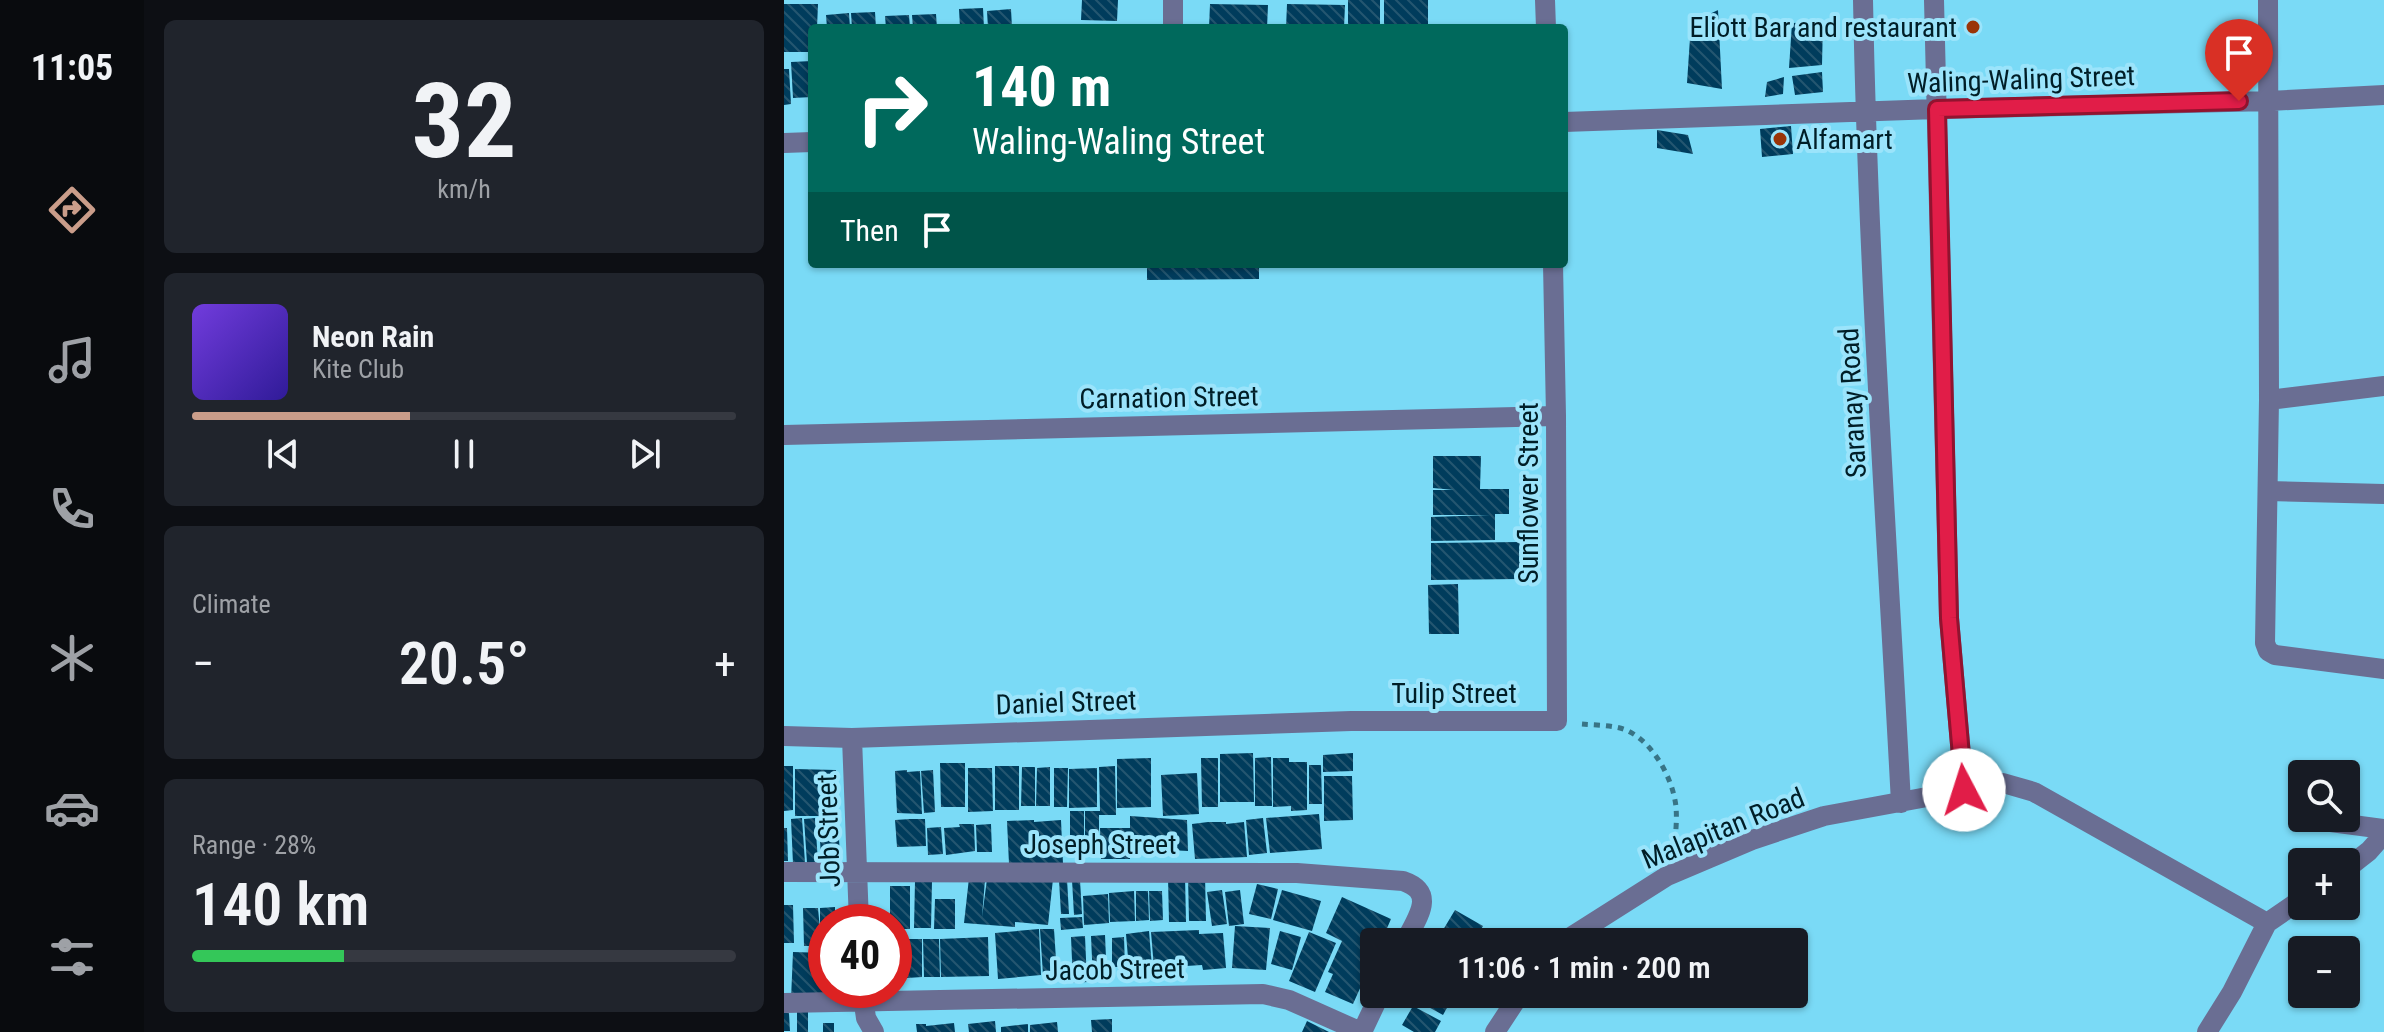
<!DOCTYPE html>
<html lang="en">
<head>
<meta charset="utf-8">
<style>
	:root { --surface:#171b24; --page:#20242c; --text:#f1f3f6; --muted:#9ea1a6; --line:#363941; --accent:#ca9d8a }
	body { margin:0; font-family:"Roboto Condensed",sans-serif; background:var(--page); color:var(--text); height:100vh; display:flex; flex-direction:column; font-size:30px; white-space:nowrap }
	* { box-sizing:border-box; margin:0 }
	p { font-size:26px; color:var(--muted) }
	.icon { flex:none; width:44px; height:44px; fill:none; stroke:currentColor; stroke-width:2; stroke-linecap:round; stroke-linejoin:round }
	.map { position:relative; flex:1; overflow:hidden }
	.side { display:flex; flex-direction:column; gap:20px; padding:20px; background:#0d0f14; width:640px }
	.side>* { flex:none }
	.guide { position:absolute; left:24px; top:24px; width:760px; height:244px; border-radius:8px; box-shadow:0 2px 6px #0004; background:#00695c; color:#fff; overflow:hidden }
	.controls { position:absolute; left:1504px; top:760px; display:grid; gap:16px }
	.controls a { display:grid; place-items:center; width:72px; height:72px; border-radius:8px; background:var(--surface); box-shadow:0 2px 6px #0004; font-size:40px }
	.speed { position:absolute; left:24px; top:904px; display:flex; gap:16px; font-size:40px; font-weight:700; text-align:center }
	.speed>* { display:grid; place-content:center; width:104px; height:104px; border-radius:50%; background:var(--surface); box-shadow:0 2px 6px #0004; line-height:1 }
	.speed .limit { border:12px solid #d22; background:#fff; color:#111 }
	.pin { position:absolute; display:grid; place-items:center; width:68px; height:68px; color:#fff; margin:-82px -34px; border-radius:50% 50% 50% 0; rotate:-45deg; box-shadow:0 0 8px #0007 }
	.pin .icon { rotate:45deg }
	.me { position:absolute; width:88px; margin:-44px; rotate:355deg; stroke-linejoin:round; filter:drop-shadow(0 0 6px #0008) }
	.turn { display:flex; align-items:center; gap:28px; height:168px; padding:0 32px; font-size:36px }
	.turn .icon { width:104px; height:104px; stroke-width:2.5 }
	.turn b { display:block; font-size:56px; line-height:68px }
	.then { display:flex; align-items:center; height:76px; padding:0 32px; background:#0003; gap:16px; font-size:30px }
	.big { font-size:60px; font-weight:600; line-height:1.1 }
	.side .tile { flex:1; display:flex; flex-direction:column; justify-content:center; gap:12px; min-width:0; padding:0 28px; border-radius:12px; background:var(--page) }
	.side .dial { align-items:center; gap:0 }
	.dial b { font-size:104px; line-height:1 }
	.song { display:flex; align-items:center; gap:24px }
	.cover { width:96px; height:96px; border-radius:12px; background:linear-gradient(135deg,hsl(260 70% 55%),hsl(250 70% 35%)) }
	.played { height:8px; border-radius:4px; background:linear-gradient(90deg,var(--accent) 40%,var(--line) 40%) }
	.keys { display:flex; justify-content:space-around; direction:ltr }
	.heat { display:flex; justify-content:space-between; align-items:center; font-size:44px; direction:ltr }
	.charge { height:12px; border-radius:6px; background:linear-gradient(90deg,#34c759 28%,var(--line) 0) }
	.trip { position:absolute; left:576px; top:928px; width:448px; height:80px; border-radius:8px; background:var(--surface); box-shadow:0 2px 6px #0004; font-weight:600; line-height:80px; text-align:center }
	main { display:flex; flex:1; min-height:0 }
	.tab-bar { display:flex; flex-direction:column; width:144px; justify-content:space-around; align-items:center; background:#090b0e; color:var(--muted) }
	.tab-bar .icon { width:56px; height:56px }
	.tab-bar .active { color:var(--accent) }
	.tab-bar b { font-size:36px; color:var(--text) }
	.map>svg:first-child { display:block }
</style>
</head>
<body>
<main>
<nav class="tab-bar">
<b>11:05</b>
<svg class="icon active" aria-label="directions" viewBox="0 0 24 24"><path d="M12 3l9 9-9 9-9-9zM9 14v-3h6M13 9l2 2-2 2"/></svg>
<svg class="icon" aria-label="music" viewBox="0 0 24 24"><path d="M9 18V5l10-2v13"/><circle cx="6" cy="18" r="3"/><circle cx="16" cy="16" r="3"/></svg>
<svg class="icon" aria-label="phone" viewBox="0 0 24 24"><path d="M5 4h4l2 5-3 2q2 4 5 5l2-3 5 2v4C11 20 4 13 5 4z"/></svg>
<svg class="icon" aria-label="climate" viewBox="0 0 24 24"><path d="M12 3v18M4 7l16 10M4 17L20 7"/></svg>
<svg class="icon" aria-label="car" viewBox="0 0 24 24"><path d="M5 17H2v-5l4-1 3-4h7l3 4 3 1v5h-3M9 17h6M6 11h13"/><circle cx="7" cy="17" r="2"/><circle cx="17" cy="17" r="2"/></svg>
<svg class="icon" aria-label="filters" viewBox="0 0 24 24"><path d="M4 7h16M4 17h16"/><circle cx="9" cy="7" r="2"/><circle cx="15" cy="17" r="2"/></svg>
</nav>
<section class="side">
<div class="tile dial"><b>32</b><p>km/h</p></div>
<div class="tile">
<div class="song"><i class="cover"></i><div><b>Neon Rain</b><p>Kite Club</p></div></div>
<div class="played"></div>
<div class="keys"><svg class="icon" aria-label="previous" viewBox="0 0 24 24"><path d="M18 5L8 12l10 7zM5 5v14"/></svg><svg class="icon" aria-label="pause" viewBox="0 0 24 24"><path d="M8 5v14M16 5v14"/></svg><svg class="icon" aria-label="next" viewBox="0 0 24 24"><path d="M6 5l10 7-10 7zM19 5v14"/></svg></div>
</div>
<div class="tile"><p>Climate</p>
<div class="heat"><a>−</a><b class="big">20.5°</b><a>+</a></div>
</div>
<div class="tile"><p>Range · 28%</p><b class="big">140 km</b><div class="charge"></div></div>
</section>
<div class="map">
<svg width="1600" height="1032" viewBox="0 0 1600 1032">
	<defs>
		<pattern id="building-back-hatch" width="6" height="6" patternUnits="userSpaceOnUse" patternTransform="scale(2)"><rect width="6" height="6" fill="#003c5c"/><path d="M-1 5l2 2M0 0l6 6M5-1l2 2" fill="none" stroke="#245670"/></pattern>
	</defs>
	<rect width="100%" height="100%" fill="#7adaf6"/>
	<path fill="url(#building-back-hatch)" d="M298,0H334L333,21L297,20Z
		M564,0H596V28H564Z
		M600,0H644V28H600Z
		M0,4H34L33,28H28V52H0Z
		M426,4L484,5L483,28H425Z
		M503,4L561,5L560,28H502Z
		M199,8L200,28H176L175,9Z
		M227,9L228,28H204L203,11Z
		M934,10L938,89L903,83L907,23Z
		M91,12L92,28H68L67,13Z
		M65,13L66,28H43L42,15Z
		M152,14L153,28H129L128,15Z
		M125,15L126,28H102L101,16Z
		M1039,22L1038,65L1005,68L1008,23Z
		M28,61V97L9,98L7,62Z
		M0,69H5L7,104L0,105Z
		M1038,72L1039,92L1011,95L1008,76Z
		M1000,77L999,94L981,97L983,82Z
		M1007,126L1009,154L978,157L976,129Z
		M873,130L904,135L909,154L873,148Z
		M363,264H475V279L363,280Z
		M649,456H697L696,489H725V514H711V540L647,541V517L706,515H649V490H670L649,488Z
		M736,542V579L647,580V543Z
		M674,584L675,634H645L644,585Z
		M469,753L470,802H436V754Z
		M569,753V771L539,772V755Z
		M487,757L488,806H471V758Z
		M367,758V807L333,808V759Z
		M417,758H434V807H418Z
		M489,758H505V762H523V810L507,811V806L489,807Z
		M156,763H181V807H157Z
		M525,765H537L538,804H525Z
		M0,766H9V810L0,811Z
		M211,766H235V810H211Z
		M331,766L332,815H315V842L301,843V811H316L315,767Z
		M238,767H251V806H237Z
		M266,767V806H252L253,768Z
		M184,768H208L209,811L184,812Z
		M270,768H284L283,807H270Z
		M313,768V807L285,808V769Z
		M11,769L52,770L51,816H11Z
		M123,770V772L136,771L138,814L113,813L111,771Z
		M149,770L151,812L140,813L137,771Z
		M413,773L415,814L379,816L377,775Z
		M540,776H568L569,820L540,821Z
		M286,811H300V842H286Z
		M535,814L538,849L486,853L482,818Z
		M346,816L403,820L404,851L346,848V859H317L316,828H346Z
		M18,818L21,863L9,864L7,819Z
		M31,818L34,862L23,863L20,819Z
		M479,818L483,853L465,855L462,820Z
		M126,819H141L142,846L113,847L111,820Z
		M54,820L56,857L37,858L35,821Z
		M250,820V822L277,820L279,864H225L223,821Z
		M424,822H442V824L460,822L463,857L411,859L408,824Z
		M175,824H190L191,851L162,855L160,828L176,827Z
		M207,824L208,852H193L192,825Z
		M157,827L159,854L144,855L143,828Z
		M0,828H3L4,861H0Z
		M421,875L422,921H405L404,876Z
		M401,876L402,922H385L384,877Z
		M185,878L201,880L198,917L203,879H269L264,925L231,922V927L180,923Z
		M283,879L285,914H277L275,880Z
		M288,880H296L298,914L290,915Z
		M131,881H148L147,928H130Z
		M473,884L494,889L487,919L465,914Z
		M106,886H126V929H110V922H106Z
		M438,890L443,924L428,926L423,892Z
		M456,890L460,924L445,926L441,892Z
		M498,890L537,901L528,931L489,920Z
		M350,891L351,921L326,922L325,893Z
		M352,891H364L365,920L352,921Z
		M365,891H378L379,920L366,921Z
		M324,894L325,923L300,925L299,896Z
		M558,897L607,919L597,942H590V957L569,1004L541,992L549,974L544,972L558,941L542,933Z
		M151,899H171V929H150Z
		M0,905H9L10,943H0Z
		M51,907V922H42V946H20L19,908H34L36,930V908Z
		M671,910L699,926L690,942H681L659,930Z
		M298,917L299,928L277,930L276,918Z
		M451,926L486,928L482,970L448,968Z
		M255,929L257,975L214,979L211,933Z
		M256,929H270L273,975H259Z
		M415,930V934L439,933L442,968L419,970L418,965L370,968L367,932Z
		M365,931L368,967L345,969L342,934Z
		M496,931L517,937L508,970L487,964Z
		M525,932L552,943L531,992L505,981Z
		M660,933L677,942H655Z
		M321,935L323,981H309L307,936Z
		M301,936L303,982L289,983L287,937Z
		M121,937V939H138V977L123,978V961L122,975L110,976V938Z
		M204,937L205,976L157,977L156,939Z
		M340,937L341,967H328V938Z
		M139,939H155L156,977H140Z
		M9,952L42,953V990H48V1000L7,999Z
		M633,994H667L670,995L659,1015L630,999Z
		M629,1006L657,1021L651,1032H630L618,1025Z
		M13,1012H24V1032H13Z
		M0,1013H5L6,1031H0Z
		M328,1019V1032H308L307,1020Z
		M211,1021L212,1032H185L184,1024Z
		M523,1021L545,1032H518Z
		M273,1022L274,1032H246V1025Z
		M39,1023H50V1032H39Z
		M170,1023L171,1032H133L132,1024H142V1026Z
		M244,1024V1032H217V1027Z"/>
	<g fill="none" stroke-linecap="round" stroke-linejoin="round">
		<path stroke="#387486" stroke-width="5" stroke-dasharray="6 6" stroke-linecap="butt" d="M798,724C810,725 824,725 836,728C866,736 889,777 892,807C893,819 892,833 890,845"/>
		<path stroke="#6a6e93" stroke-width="20" d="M389,0V28
			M761,0L762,28
			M1079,0C1084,268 1103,536 1117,803
			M1150,0L1165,618L1180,790
			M1484,0L1485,400
			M780,122L1153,109L1485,101L1600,95
			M0,143L28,142
			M1600,386L1485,400L1481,643L1484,651L1491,655L1600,669
			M0,435L772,416
			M1484,491L1600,494
			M0,736L68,738L567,721H773L772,416L769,264
			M68,738L75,922
			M1524,819L1600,829
			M1562,869L1585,851L1600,834
			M0,872L513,873L619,881C654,893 632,919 621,942
			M779,942L883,876L968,840L1040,816L1219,783L1250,792L1483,923
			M78,990L82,1018L90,1032
			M0,1003L479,994L505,1000L577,1032
			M578,1032L596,994
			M711,1032L736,994
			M1423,1032L1448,992L1483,923L1518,899"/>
	</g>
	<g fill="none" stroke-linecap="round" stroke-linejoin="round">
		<g stroke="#92132f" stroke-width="20">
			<path id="route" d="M1180,790L1165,618L1153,109L1455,101"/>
		</g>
		<use href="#route" stroke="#e11d48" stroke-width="14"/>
	</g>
	<g fill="#9a3407" stroke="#9be4fb" stroke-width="3">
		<circle cx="1189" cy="27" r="8"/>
		<circle cx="996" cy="139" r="8"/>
	</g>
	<g text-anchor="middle" stroke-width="8" stroke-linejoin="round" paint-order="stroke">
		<g font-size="28" fill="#001e27" stroke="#9be4fb" text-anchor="end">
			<text x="1173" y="37">Eliott Bar and restaurant</text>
			<text x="1012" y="149" text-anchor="start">Alfamart</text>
		</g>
		<g font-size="28" fill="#001e27" stroke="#9be4fb">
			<text transform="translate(1237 79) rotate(-2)" y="10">Waling-Waling Street</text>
			<text transform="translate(385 397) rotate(-1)" y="10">Carnation Street</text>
			<text transform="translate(1068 403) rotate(-93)" y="10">Saranay Road</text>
			<text transform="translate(744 493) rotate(-90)" y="10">Sunflower Street</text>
			<text x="670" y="703">Tulip Street</text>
			<text transform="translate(282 702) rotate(-2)" y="10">Daniel Street</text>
			<text transform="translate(939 828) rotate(-22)" y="10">Malapitan Road</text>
			<text transform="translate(44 831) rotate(-92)" y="10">Job Street</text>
			<text x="316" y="854">Joseph Street</text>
			<text transform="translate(331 969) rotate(-1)" y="10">Jacob Street</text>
		</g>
	</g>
</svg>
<div class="controls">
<a><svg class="icon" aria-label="search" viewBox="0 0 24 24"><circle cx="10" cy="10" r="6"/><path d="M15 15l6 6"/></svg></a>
<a>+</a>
<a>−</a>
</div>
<div class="speed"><div class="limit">40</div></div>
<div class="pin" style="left:1455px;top:101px;background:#d93025"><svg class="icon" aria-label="arrive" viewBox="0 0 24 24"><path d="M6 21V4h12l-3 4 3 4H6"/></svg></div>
<svg class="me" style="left:1180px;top:790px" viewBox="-20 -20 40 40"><circle r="19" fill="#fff"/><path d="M0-13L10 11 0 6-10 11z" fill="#e11d48"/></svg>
<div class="trip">11:06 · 1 min · 200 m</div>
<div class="guide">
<div class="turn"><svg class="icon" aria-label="right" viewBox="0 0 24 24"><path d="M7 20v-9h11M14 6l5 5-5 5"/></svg><div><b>140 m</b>Waling-Waling Street</div></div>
<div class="then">Then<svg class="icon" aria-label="arrive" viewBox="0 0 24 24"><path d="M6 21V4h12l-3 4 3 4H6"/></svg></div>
</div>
</div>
</main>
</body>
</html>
